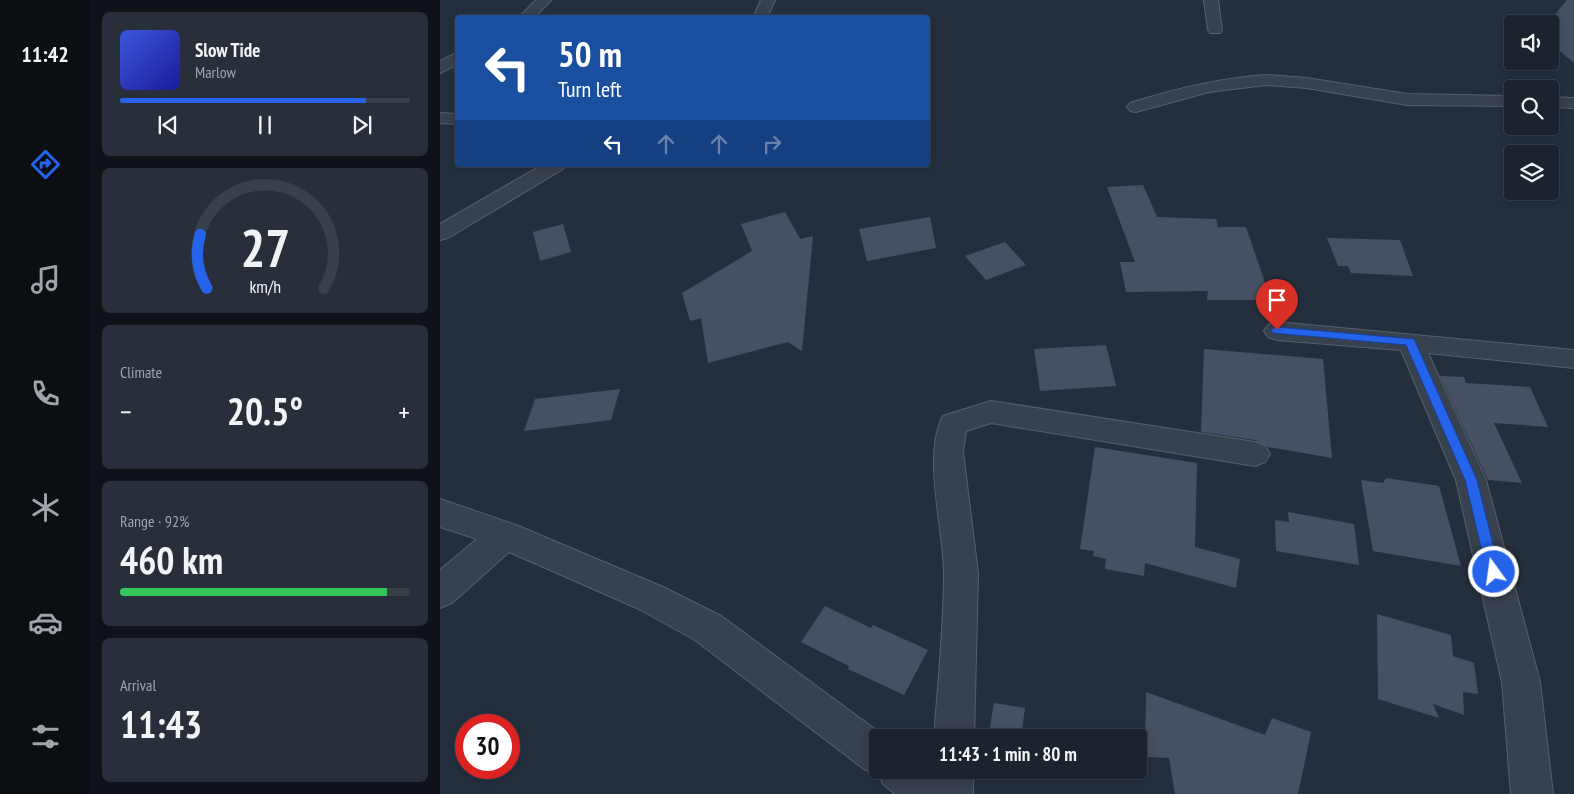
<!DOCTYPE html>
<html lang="en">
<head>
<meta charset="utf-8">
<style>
	:root { --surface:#1b232e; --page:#282f3a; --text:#f1f3f6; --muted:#a0a4aa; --line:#39404a; --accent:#2563eb }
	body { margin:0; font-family:"PT Sans Narrow",sans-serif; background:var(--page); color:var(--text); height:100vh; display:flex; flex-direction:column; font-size:19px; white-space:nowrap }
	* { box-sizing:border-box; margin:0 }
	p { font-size:16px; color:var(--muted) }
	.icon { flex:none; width:28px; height:28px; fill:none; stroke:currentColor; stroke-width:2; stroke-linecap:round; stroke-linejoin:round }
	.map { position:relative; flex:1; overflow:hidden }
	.panel { display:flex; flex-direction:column; gap:12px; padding:12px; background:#0f1319; width:350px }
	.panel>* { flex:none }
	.guide { position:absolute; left:15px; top:15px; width:475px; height:152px; border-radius:5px; box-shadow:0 2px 12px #0003,0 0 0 1px var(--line); background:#1a4fa0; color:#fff; overflow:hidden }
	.controls { position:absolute; left:1064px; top:15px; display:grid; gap:10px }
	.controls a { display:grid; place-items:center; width:55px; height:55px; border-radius:5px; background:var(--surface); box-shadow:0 2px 12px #0003,0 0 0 1px var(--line); font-size:25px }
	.speed { position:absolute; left:15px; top:714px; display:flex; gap:10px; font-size:25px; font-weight:700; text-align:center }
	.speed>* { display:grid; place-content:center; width:65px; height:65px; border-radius:50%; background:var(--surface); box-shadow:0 2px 12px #0003,0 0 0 1px var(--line); line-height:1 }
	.speed .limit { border:8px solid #d22; background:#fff; color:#111 }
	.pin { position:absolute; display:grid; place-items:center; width:42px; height:42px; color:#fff; margin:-51px -21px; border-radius:50% 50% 50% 0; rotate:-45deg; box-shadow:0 0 5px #0007 }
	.pin .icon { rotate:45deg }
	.me { position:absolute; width:55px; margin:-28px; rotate:346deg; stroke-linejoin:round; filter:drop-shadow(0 0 4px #0008) }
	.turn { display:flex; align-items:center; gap:18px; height:105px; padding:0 20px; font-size:22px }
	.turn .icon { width:65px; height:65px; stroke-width:2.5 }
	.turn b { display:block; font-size:35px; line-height:42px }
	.lanes { display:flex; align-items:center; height:48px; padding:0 20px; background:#0003; justify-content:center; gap:25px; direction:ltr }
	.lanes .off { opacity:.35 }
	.big { font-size:38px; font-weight:700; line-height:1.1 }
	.panel .tile { flex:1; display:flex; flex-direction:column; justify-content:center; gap:8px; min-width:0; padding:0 18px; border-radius:8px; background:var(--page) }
	.panel .dial { align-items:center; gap:0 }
	.dial svg { height:130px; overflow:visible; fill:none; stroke:var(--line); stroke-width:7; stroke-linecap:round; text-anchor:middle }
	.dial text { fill:var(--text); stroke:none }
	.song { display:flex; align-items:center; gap:15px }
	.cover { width:60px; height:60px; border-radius:8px; background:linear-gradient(135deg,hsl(230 70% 55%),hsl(240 70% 35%)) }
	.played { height:5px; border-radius:2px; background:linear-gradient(90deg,var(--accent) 85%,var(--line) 85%) }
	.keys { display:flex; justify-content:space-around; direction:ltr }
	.heat { display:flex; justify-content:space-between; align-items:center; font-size:28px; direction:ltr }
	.charge { height:8px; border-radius:4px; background:linear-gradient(90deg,#34c759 92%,var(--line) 0) }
	.trip { position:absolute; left:429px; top:729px; width:278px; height:50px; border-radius:5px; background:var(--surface); box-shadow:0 2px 12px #0003,0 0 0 1px var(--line); font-weight:700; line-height:50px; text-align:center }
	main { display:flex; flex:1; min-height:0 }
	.dock { display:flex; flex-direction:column; width:90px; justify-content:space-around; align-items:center; background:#0b0e12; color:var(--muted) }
	.dock .icon { width:35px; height:35px }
	.dock .on { color:var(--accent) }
	.dock b { font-size:22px; color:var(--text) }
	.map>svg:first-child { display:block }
</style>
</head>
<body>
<main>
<nav class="dock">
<b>11:42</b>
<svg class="icon on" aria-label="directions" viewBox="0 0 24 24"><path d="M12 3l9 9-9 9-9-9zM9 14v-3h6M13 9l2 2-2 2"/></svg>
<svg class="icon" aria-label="music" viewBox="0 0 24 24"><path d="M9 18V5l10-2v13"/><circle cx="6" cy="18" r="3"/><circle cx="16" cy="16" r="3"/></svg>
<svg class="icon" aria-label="phone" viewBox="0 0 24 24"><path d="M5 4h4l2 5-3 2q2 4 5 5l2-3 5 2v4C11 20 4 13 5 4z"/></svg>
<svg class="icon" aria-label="climate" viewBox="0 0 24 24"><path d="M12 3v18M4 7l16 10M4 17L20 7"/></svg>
<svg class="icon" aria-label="car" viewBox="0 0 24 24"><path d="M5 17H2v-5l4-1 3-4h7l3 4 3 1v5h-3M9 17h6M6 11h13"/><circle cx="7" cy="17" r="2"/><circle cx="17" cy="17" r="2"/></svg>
<svg class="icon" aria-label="filters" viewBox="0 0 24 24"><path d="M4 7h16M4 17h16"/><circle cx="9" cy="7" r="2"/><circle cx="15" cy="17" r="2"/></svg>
</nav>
<section class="panel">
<div class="tile">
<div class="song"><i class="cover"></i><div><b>Slow Tide</b><p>Marlow</p></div></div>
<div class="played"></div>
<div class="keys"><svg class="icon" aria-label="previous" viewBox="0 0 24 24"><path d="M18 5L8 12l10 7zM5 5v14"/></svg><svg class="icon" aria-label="pause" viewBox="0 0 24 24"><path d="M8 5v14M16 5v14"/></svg><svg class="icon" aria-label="next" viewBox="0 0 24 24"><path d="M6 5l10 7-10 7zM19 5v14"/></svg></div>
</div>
<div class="tile dial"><svg viewBox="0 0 100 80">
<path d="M14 69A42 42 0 1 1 86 69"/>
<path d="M14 69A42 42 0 0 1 10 36" stroke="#2563eb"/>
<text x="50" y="56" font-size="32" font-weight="700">27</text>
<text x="50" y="72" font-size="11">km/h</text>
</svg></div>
<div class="tile"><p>Climate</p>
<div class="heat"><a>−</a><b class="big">20.5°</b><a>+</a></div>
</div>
<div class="tile"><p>Range · 92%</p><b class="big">460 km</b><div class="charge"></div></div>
<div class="tile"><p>Arrival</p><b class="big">11:43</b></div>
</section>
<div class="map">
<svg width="1134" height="794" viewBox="0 0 1134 794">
	<rect width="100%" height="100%" fill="#242f3e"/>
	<path fill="#455162" d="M1127,0H1134V63L1110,43V24H1107Z
		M703,185L717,217L776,219L778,227H806L831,300H767L768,291L686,292L680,262H695L667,187Z
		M345,212L360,239L373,236L362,351L348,342L268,363L261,318L250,321L242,293L312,251L301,224Z
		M490,217L496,248L427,261L419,229Z
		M123,224L131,252L100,261L93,232Z
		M887,238L960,240L973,276L911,273L908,266H898Z
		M565,242L586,265L546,280L525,256Z
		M666,345L676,386L600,391L594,349Z
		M764,349L883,359L892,458L828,447L815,440L761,432Z
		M1000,376L1024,377L1026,383L1090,387L1108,427L1054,423L1082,483L1048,480Z
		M180,389L171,420L84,431L95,399Z
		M655,447L757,463L755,547L800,559L796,588L705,563L704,576L665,569L666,559L653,556L654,551L640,549Z
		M946,478L999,486L1021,566L933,551L921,480L943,483Z
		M848,512L914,524L919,565L836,551L835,520L849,522Z
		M385,606L431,628L433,625L488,650L464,695L408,669L409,666L361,642Z
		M937,614L1011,635L1013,656L1034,663L1038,694L1023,692L1024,715L993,704L999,718L938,699Z
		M706,692L825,735L832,718L871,732L858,794H735L729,758L705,757Z
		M554,703L585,708L581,738H548Z"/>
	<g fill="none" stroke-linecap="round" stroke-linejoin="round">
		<g stroke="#565f6c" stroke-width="2">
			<path id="street" d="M96,0H111L94,18H78Z
				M321,0H335L327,18H313Z
				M764,0H778L782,30L780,33H770L768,30Z
				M18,52V64L0,73V61Z
				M826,75L867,78L967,94L1072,96V106L967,105L867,88L826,85L769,92L696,112L690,111L687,107L690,103C735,89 779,78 826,75Z
				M1110,97L1134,98V108L1110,107Z
				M0,113L18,114V124L0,123Z
				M102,165H126L123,169L8,238L0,240V224Z
				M837,322L1134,350V368L988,353L1046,480L1100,682L1113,794H1071L1062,682L1016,480L961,350L837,340L828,337L824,331L828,325Z
				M551,401L815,442L825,446L830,454L825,462L815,466L551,423L526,431L523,452L538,573L534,738H494C498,683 504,628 504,574C504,529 482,456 503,416Z
				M0,499L76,525L223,587L281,616L447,738H438V770L493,772V770H533V794H455L443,784L439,775L424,769L255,640L199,609L69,552L12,603L0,608V570L37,539L0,527Z"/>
		</g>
		<use href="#street" fill="#38414e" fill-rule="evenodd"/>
	</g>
	<path fill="#2563eb" stroke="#184099" d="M837,327L974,339L1037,480L1060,572L1058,576L1054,578L1049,576L1047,572L1025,480L966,345L833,333L831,330L833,328Z"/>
</svg>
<div class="controls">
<a><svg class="icon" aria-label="sound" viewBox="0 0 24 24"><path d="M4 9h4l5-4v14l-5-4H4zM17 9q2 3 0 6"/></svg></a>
<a><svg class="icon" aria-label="search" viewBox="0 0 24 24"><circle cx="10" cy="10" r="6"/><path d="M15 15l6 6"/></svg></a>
<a><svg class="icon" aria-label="layers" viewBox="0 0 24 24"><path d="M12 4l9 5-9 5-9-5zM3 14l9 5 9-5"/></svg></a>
</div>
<div class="speed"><div class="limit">30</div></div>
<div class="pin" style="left:837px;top:330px;background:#d93025"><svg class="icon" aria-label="arrive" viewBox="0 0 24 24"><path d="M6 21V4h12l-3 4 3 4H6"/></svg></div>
<svg class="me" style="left:1054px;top:572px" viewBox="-20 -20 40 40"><circle r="17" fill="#2563eb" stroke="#fff" stroke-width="3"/><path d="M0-11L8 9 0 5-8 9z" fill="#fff"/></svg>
<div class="trip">11:43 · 1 min · 80 m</div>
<div class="guide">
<div class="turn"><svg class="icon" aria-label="left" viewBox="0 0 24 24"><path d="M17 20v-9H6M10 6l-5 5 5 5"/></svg><div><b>50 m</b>Turn left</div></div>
<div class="lanes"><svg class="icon" aria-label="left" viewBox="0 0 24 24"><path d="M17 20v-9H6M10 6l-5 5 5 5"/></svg><svg class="icon off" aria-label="ahead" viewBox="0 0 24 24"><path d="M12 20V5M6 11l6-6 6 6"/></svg><svg class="icon off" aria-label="ahead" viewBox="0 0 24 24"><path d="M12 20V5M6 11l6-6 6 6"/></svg><svg class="icon off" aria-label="right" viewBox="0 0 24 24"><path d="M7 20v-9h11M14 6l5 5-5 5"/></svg></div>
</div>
</div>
</main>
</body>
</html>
